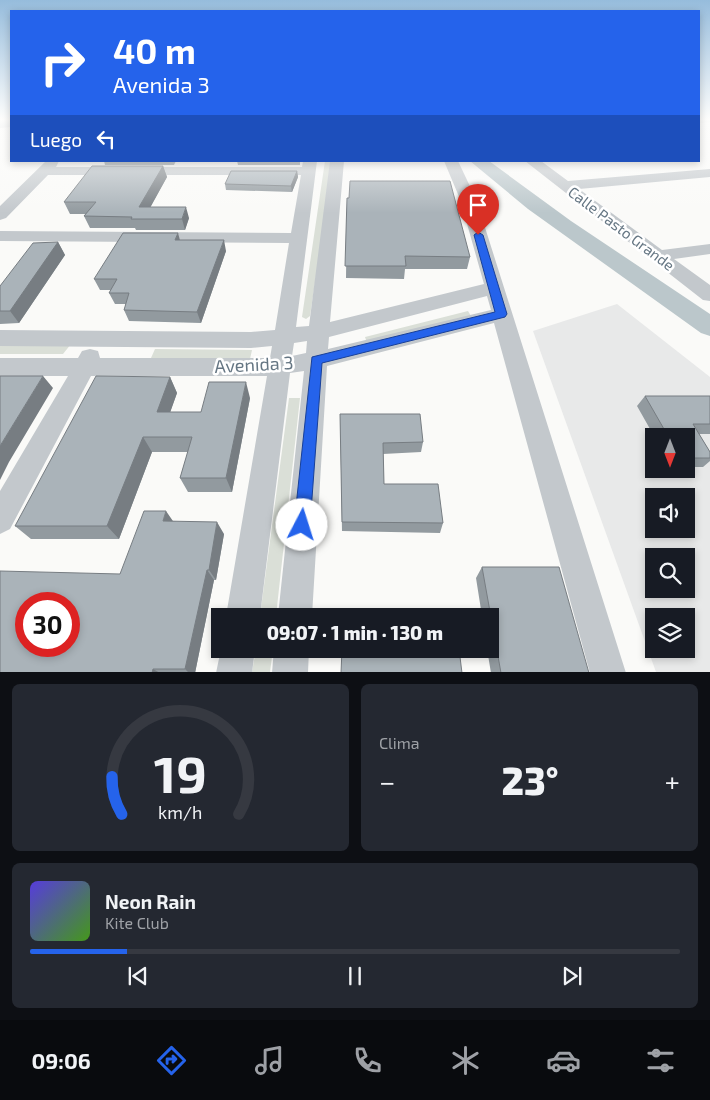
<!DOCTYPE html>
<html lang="es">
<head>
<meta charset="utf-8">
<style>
	:root { --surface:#171b24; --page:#242831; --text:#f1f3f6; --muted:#9ea1a6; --line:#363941; --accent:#2563eb }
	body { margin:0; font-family:"Exo 2",sans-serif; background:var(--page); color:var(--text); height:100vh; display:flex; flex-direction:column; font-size:19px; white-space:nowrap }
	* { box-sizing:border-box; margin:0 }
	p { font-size:16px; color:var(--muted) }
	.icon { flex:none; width:28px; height:28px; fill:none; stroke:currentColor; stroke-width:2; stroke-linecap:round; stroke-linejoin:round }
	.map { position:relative; height:672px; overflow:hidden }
	.details { display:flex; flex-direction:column; gap:12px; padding:12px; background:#0d0f14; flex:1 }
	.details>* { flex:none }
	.hud { position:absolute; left:10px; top:10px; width:690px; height:152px; border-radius:0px; box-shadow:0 2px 8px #0003; background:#2563eb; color:#fff; overflow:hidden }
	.needle { width:32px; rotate:180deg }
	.tools { position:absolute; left:645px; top:428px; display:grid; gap:10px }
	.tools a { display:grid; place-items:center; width:50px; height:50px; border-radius:0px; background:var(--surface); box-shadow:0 2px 8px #0003; font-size:25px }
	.speed { position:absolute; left:15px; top:592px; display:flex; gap:10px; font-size:25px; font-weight:700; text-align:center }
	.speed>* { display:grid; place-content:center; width:65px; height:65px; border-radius:50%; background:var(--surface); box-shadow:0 2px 8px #0003; line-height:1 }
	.speed .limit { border:8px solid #d22; background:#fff; color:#111 }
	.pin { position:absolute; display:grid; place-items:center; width:42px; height:42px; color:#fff; margin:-51px -21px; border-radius:50% 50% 50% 0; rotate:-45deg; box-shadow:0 0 5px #0007 }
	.pin .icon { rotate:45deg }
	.me { position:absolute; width:55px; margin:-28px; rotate:5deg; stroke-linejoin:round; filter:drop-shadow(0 0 4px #0008) }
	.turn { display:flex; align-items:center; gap:18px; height:105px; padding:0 20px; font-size:22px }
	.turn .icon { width:65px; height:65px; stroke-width:2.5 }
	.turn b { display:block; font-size:35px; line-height:42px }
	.then { display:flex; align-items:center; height:48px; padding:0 20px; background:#0003; gap:10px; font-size:19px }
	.big { font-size:38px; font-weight:800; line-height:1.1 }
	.details .widget { flex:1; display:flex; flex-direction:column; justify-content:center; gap:8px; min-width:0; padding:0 18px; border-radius:8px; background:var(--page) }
	.details .dial { align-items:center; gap:0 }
	.dial svg { height:130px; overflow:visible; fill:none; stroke:var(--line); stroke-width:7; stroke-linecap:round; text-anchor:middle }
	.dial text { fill:var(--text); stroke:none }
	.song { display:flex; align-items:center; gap:15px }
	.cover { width:60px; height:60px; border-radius:8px; background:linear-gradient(135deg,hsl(250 70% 55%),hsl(100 70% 35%)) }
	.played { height:5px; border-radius:2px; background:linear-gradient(90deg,var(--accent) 15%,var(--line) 15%) }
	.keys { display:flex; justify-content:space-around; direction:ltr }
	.heat { display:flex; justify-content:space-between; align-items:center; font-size:28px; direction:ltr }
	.details .tiles { flex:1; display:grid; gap:12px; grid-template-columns:1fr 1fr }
	.widget:last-child { grid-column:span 2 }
	.trip { position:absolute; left:211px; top:608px; width:288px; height:50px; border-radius:0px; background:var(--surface); box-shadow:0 2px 8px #0003; font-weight:800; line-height:50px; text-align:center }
	.tabs { display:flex; height:80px; justify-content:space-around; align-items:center; background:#090b0e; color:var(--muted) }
	.tabs .icon { width:35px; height:35px }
	.tabs .on { color:var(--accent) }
	.tabs b { font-size:22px; color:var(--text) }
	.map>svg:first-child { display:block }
</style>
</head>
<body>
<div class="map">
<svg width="710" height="673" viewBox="0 0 710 673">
	<rect width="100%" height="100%" fill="#fafaf8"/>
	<path fill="#e8e9e9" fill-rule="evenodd" d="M617,304L710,377V672H656L533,331ZM654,436H686V469H654ZM654,496H686V529H654ZM654,556H686V589H654ZM654,616H686V649H654Z"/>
	<path fill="#dadfd7" d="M325,161H331L330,183L310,316L306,319L302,317Z
		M468,311L471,316L367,343L365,337Z
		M0,343L71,344L63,354H0Z
		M155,349L252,350L250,359L151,358Z
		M289,398H300L276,616H260Z
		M256,649H273L270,672H252Z"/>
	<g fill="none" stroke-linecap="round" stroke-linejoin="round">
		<path fill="#bbc7cb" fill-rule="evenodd" d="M470,161H489L571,221L710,314V336L701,333L528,209Z"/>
		<path fill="#c3c8cc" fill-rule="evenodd" d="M699,119H710V122L699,123Z
			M0,120L11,121V127L0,128Z
			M46,161H59L56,167H302L303,161H317L296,327L309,326L330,161H344L330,322L484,284L460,199L444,161H458L476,199L626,673H590L494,323L327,366L312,616H278L304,371L290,373L260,616H226L267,376H91L10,529L0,534V491L68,376H0V358H78L82,351L90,349L98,351L100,358H270L272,346L251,348L0,346V330L251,332L275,330L289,243L0,241V231L291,233L301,175H48L6,218L0,220V206ZM487,296L491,310L328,349L329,337ZM307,341L306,353L292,356L294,343Z
			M525,161H541L568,181L710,169V177L579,189L662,250L710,244V254L674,259L710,285V301L703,300Z
			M221,649H255L252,673H216Z
			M274,649H309L308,673H272Z"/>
	</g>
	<path fill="#929a9f" d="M104,161H176L174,165H105Z
		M237,161H300V165H238Z
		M163,166L167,177L150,207L189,218L185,230H136L135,228H90L84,216L86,214H70L64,202Z
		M297,171L298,177L292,192L226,190L225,184Z
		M347,198L470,257L467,269H405L404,279L346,278Z
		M180,240L226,251L201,323L129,321L124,310L126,304H115L109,293L111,290H100L94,279Z
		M58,242L65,255L19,323L0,324V286Z
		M170,377L177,393L170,412H201L250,398L232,492H188L180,478L188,452H152L119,539H31L15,526Z
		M645,396H710V434H699L710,452V461L703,467H686V436H654L637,406Z
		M340,414L423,442L421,452L383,454L384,484L443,523L440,533L342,531Z
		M173,521L224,534L216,580H214L195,673H0L120,574Z
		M482,567L589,673H491L487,649H490V616H482L476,578Z"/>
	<path fill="#777d82" d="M163,166L167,177L144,219L139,207Z
		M297,171L298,177L292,192L291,186Z
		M186,207L189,218L185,230L182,219Z
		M178,233L181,244L175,240Z
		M224,240L226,251L201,323L197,312Z
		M58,242L65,255L19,323L10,311Z
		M43,376L53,388L9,462L0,480V446Z
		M170,377L177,393L165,427L157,412Z
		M246,382L250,398L232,492L226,478Z
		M143,437L152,452L119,539L107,526Z
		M166,511L175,524L163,521Z
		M217,522L224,534L216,580L209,570Z
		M207,570L214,580L195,673H189L185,669Z
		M153,669L160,673H152Z"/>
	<path fill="#aab3b9" stroke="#777d82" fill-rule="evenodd" d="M92,166H163L139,207H186L182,219H131L132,217L84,216L96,202H64Z
		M231,171H297L291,186L225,184Z
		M350,181H450L470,257L405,256L406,266H345L347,198H349Z
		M123,233H178L175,240H224L197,312L124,310L129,293H109L117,279H94Z
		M58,242L10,311H0V286L33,243Z
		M0,376H43L0,446Z
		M96,376L170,377L157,412H201L209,382H246L226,478H180L192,437H143L107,526H15Z
		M645,396H710V424H693L710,452V458H686V436H668Z
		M340,414H420L423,442L383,443L384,484H438L443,523L342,522Z
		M144,511H166L163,521L217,522L209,570H207L185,669H153L152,673H0V571L120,574ZM26,604H69V646H26Z
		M482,567H559L589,673H501Z
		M342,649H459L462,673H341Z"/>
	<linearGradient id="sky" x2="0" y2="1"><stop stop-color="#96bcdc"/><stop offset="0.56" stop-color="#fdfdfc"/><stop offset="1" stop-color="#fdfdfc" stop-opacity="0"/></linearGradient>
	<rect width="710" height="213" fill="url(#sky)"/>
	<path fill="#2563eb" stroke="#184099" d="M478,232L483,235L507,314L505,317L322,363L310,525L308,530L302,533L297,530L294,525L312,357L495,312L474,235Z"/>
	<g text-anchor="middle" stroke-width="5" stroke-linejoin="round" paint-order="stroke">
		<g font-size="15" fill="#657683" stroke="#fff">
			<text transform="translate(621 229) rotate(37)" y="5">Calle Pasto Grande</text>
		</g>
		<g font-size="18" fill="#657683" stroke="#fff">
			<text transform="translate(254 365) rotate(-3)" y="6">Avenida 3</text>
		</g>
	</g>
</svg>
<div class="tools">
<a><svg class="needle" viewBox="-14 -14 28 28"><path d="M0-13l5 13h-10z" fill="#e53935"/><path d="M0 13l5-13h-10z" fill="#9ea1a6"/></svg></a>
<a><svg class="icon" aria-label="sound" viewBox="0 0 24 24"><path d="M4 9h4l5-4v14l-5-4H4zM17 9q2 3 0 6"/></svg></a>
<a><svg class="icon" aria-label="search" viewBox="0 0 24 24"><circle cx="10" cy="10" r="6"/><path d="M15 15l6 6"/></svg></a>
<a><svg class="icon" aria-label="layers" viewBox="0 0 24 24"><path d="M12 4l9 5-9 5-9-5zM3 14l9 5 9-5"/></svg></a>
</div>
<div class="speed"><div class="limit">30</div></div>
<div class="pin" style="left:478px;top:235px;background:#d93025"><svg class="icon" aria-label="arrive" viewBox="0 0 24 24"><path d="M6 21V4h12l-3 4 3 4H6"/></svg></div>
<svg class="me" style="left:302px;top:525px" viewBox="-20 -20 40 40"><circle r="19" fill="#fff"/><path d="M0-13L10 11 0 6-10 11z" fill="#2563eb"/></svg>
<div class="trip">09:07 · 1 min · 130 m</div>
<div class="hud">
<div class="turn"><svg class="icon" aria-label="right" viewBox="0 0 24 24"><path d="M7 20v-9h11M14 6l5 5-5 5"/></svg><div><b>40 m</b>Avenida 3</div></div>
<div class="then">Luego<svg class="icon" aria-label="left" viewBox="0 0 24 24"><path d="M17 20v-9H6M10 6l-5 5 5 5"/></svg></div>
</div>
</div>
<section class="details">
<div class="tiles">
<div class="widget dial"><svg viewBox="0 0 100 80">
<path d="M14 69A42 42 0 1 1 86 69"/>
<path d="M14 69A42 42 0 0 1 8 46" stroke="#2563eb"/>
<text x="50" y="56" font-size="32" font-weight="700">19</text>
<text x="50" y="72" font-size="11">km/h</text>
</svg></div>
<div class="widget"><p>Clima</p>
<div class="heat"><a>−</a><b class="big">23°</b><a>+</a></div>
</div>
<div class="widget">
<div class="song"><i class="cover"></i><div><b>Neon Rain</b><p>Kite Club</p></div></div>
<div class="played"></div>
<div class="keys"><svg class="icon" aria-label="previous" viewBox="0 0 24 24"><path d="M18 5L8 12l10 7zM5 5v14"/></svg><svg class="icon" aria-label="pause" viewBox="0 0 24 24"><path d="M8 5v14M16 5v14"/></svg><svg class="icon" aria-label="next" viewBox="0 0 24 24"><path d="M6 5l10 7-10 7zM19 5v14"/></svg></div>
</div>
</div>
</section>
<nav class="tabs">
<b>09:06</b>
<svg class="icon on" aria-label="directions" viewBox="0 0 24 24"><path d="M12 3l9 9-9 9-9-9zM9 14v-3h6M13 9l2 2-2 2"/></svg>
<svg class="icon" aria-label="music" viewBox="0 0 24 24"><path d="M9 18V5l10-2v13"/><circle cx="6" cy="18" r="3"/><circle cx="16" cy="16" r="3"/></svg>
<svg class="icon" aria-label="phone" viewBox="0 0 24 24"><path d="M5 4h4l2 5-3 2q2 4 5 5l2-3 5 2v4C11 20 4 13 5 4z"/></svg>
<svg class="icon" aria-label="climate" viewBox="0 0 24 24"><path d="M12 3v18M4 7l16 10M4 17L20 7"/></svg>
<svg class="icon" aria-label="car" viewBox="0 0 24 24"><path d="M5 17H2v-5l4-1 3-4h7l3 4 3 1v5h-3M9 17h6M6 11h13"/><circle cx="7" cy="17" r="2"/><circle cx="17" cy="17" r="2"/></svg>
<svg class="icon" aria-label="filters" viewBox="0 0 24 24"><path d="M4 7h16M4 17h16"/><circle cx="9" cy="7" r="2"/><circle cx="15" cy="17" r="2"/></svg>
</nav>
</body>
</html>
